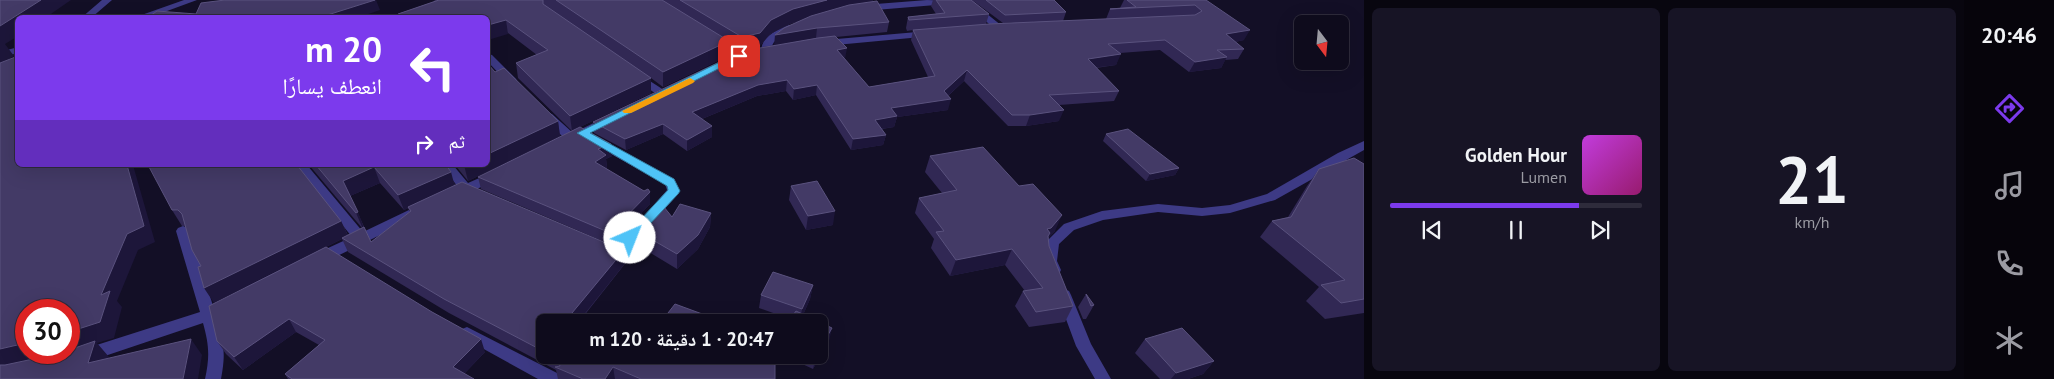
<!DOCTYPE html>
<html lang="ar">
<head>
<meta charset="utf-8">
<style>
	:root { --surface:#0e0b1c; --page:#171425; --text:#f1f3f6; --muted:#9b9ba3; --line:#2e2b3b; --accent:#7c3aed }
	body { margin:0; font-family:"PT Sans","Noto Naskh Arabic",sans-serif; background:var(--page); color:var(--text); direction:rtl; height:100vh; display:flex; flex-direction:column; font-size:19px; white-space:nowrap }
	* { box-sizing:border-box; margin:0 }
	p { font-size:16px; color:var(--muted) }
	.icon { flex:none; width:28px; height:28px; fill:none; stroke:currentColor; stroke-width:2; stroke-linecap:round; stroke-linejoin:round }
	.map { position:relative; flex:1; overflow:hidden; direction:ltr }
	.drawer { display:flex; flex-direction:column; gap:8px; padding:8px; background:#08060f; width:600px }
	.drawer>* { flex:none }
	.guide { position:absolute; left:15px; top:15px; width:475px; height:152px; border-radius:8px; box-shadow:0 5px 20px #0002,0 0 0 1px var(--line); direction:rtl; background:#7c3aed; color:#fff; overflow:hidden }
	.needle { width:32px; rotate:164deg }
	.fabs { position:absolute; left:1294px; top:15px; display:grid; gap:10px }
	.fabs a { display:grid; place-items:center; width:55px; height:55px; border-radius:8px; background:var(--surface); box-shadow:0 5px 20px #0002,0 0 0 1px var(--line); font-size:25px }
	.speed { position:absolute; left:15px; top:299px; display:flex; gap:10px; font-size:25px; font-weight:700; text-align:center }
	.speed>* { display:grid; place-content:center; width:65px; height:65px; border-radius:50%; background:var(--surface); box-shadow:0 5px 20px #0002,0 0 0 1px var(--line); line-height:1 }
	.speed .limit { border:8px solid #d22; background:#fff; color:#111 }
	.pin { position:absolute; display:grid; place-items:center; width:42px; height:42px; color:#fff; margin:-21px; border-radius:10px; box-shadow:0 2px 8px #0006 }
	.me { position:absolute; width:55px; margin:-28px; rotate:44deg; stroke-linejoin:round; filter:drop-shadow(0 0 4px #0008) }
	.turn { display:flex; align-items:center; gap:18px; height:105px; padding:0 25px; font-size:22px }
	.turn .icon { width:65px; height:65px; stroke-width:2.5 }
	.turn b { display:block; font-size:35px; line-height:42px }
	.then { display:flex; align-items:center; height:48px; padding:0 25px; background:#0003; gap:10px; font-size:19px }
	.drawer .widget { flex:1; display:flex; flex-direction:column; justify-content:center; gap:8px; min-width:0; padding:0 18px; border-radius:8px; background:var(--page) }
	.drawer .dial { align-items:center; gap:0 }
	.dial b { font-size:65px; line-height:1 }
	.song { display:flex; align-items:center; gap:15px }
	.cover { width:60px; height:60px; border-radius:8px; background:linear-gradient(135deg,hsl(290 70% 55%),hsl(320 70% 35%)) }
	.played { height:5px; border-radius:2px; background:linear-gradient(90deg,var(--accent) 75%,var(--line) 75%) }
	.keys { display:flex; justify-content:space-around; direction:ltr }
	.drawer .tiles { flex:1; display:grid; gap:8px; grid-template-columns:repeat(2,1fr) }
	.trip { position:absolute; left:536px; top:314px; width:292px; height:50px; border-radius:8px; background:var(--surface); box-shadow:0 5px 20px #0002,0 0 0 1px var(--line); font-weight:800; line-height:50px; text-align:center; direction:rtl }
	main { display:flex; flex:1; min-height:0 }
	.tab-bar { display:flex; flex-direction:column; width:90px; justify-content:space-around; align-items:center; background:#06040b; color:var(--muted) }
	.tab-bar .icon { width:35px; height:35px }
	.tab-bar .active { color:var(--accent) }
	.tab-bar b { font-size:22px; color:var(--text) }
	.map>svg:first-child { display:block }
</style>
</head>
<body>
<main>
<nav class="tab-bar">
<b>20:46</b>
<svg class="icon active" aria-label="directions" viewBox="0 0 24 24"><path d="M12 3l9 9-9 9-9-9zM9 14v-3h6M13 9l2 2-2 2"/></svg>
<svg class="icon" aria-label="music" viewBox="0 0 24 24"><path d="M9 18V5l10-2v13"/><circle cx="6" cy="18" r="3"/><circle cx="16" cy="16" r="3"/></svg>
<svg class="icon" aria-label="phone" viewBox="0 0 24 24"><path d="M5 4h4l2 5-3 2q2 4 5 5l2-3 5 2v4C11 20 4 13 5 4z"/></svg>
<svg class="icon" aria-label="climate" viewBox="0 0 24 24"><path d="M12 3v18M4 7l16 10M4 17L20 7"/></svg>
</nav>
<section class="drawer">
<div class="tiles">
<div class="widget dial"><b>21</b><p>km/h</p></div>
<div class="widget">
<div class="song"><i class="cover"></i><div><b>Golden Hour</b><p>Lumen</p></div></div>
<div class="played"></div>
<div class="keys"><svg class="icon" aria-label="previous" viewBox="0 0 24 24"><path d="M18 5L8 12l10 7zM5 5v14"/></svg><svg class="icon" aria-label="pause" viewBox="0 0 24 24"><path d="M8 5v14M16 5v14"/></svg><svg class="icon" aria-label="next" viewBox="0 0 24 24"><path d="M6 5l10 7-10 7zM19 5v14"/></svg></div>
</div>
</div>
</section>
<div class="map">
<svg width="1364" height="379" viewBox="0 0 1364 379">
	<rect width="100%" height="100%" fill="#130f26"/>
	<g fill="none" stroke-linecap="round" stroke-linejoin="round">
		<path fill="#3d3a85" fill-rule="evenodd" d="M102,0H112L91,18H81Z
			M184,0H197L148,18H133Z
			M927,0L952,1L948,4L863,11L858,8L863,5Z
			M976,5L1002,26V30H996L973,10V6Z
			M789,25L794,28L792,30L774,42L768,53H762C758,39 777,29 789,25Z
			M929,31L934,34L932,36L825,46L820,43L825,40Z
			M716,39L743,54L744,56L743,58H735L713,44L711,42Z
			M18,47V53L0,58V52Z
			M488,54L492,55L516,79L517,81L516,83H508L488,62Z
			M639,74L667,92L668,94L667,96H659L635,79L634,77L635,75Z
			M548,113L552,114L573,133L604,118L608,117L614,120L571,142L567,141L542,116Z
			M597,137L674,179L680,191L656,219H646L645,216L667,190L665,184L593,144L591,141L593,138Z
			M1364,141V150L1275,200L1230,213L1202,216L1158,212L1103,220L1074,230L1059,244L1057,261L1061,270L1059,274L1054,275L1049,274L1043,261L1046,242L1064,224L1102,211L1158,204L1202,208L1230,205L1267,194L1338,153Z
			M299,165H307L363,232L409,210H419L420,213L419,216L325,262H315L313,258L315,254L352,237L299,171L297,168Z
			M441,165H453L468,183L493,172L499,176L497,179L477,189L479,192L477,195L473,196L466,194L457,197L451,193L458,187Z
			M183,226L188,228L190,231L213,306L226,300L231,302L233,306L231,310L216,318C224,344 226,352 221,379H205C210,356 209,345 203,323L87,362L81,360L79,355L81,350L200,312L176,231L178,228Z
			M1064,289L1069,291L1071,295L1091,344L1111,379H1095L1076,346L1057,295L1059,291Z
			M467,327L559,374L561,379H538L462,337L459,333L462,329Z"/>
	</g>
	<path fill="#312854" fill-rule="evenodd" d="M434,0H873V1L889,22L887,32L836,37L845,59L869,87L928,77L911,40L913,30L907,31L906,28L908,17L936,14L931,6L933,0H927H1054L1066,12L1063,21L1003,23L972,0L989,14L986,24L1106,19L1110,9L1120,8L1124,0H1206L1244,40L1235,42L1244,49L1238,59L1225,60L1221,68L1189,72L1160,50L1120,53L1116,65L1096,68L1119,91L1114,101L1059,105V121L1026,126H1008L964,81L948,96V110L897,117L894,127L882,129L886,135L883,145L851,150L816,95L793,100L786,91L757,96L702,119L712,137L687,151L663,134L626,150L594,133L593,122L741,51L729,43L728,56L663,87L651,78V93L580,127L612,156L606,159L607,167L606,168L650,204L614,242L623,241L660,202L672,217L711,213L710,227L698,249L677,269L639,246L583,317L545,322V355H775V379H558L556,370L449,313L348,252L342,239L326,247L485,352L464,374L474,379H288L285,374L319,345L296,332L243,370L226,354L217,341L246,287L201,266L185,226H182L172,210L341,221L348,235L362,228L309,165H446L455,185L607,243L481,189L478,177L572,131L518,78L516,63L537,55L488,18H399L398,14L435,1ZM800,21L774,45L746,50L759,47L770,34L792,23ZM380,183L404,210L408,208L410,212L371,242L350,196Z
		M495,72L558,121L560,136L468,181L455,165H488Z
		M1106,134L1179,168L1175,175L1146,181L1103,141Z
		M930,156L1055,231L1048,238L1049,246L1073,306L1065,322L1029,327L1015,306L1023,291H1025L1005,265L950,276L931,248L934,239L915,213L919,198L942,193L925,172Z
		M1364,164V313L1325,319L1306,301L1319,287L1260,237L1272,221L1288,217L1307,186L1319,169Z
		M791,186L833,225L806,230L789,200Z
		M813,285L810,299L803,315L829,341L813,369L783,355H820L790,319L759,308L761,295Z
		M1086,294L1094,305L1086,319H1083L1078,307Z
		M1145,339L1214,361L1203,374L1188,379H1160L1135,353Z"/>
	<path fill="#1d163a" d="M41,0H71L45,18H18V36L5,44L14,56L0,65V26Z
		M375,0H376L380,10L357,18H318Z
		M827,0H873L872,6L821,15L792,23L770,34L759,47L741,51L742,37L771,20L793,9Z
		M506,20L508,34L488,40V25Z
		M817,28L816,38L774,46L775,35Z
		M1250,30L1244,40L1221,45L1226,34Z
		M729,41L728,56L663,87V72Z
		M847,48L845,59L837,50Z
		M1121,54L1116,65L1083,69L1088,59Z
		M1227,57L1221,68L1189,72L1195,62Z
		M967,70L964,81L943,100L951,99L948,110L897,117L894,127L872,130L875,120L891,108L944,91Z
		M651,78V93L572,131L570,116Z
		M787,80L786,91L757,96L692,123V112L758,85Z
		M817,85L816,95L793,100L794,89Z
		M1064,110L1059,121L1026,126L1030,115Z
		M558,121L560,136L468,181L464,165H488V154Z
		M663,124V134L626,150L625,139Z
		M712,126V137L687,151V140Z
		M886,135L883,145L851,150L853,139Z
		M611,144L612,156L606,159L607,167L596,174L595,162L598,149Z
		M127,165H133L155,242L138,250L117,301L122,307L114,338L97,343L109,357L103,378L69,352V332L101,295Z
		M374,167L380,183L350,196L343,181Z
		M1179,168L1175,175L1146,181L1150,174Z
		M451,172L455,187L404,210L398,195Z
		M650,192V204L613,243L609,244L608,232Z
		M835,211L833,225L806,230L808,216Z
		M358,212L364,228L363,229L356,213Z
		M711,213L710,227L698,249L677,269V254Z
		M1062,215L1055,231L1048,239L1047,229Z
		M341,221L348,236L342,238V239L214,303L204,288Z
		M639,232V246L578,322L572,313Z
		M1012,249L1005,265L950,276L956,260Z
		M813,285L810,299L800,322L802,309Z
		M289,319L296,332L243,370L234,357Z
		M832,328L829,341L813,369L816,356V355H820V349Z
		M191,339L202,355L198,379H183Z
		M481,339L485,352L459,379L453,367Z
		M26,343V352H69L0,368V349Z
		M1214,361L1203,374L1188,379H1171L1176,373Z
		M613,367L615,379H605Z"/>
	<path fill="#433a66" stroke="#5a527e" d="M0,0H41L0,26Z
		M225,0H375L318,18H147L157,11L196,14L201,3Z
		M439,0H543V4L651,78L570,116L516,63L548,50L506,20L488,25V18H402L398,14Z
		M556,0H662L729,41L663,72Z
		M680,0H827L793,9L771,20L760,33L742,37Z
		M936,0H971L989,14L909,20L908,17L945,13Z
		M986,0H1054L1066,12L1005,15Z
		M1127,0H1206L1250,30L1226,34L1244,49L1217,50L1227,57L1195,62L1165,40L1108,44L1121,54L1088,59L1119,91L1049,95L1064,110L1030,115H1012L967,70L944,91L951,99L891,108L897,116L875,120L886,135L853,139L817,85L794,89L787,80L758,85L692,112L712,126L687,140L663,124L625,139L593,122L743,51L818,38L835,36L847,48L837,50L869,87L935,76L913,30L989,24L1195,15L1202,11L1195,5L1110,9L1136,7Z
		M877,1L889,22L817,28L775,35L784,28L811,16L849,5Z
		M18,56V165H127L144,226L127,234L101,295L110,291L100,322L69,332V310H26V343L0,349V63Z
		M488,64L495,72L504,68L558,121L488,154Z
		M580,127L611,144L598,149L606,155L595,162L644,191L648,189L650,192L612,231L608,232L478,177Z
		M1128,129L1179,168L1150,174L1106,134Z
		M983,147L1019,186L1033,184L1062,215L1051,228L1047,229L1050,233L1048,236L1049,246L1073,306L1036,312L1023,291L1043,288L1012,249L956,260L936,232L944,231L919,198L957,190L930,156Z
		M1354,158L1364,164V299L1341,303L1321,285L1345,280L1272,221L1291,217L1319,169Z
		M148,165H297L341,221L204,288L198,267L201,266L192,250L182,214L178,210H172Z
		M316,165H446L451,172L398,195L374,167L343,181L358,212L356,213Z
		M817,181L835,211L808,216L791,186Z
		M462,182L606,243L623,241L660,202L672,217L680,204L711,213L698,235L677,254L639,232L572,313L597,322H545V352L444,299L342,238L364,227L371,242L411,211L408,207Z
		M326,247L432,312L481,339L453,367L474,379H292L285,374L325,340L289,319L234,357L217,341L209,306Z
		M773,272L813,285L802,309L761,295Z
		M1086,294L1094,305L1091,306Z
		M675,304L724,322H661Z
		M796,311L832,328L820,349V322H788Z
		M1182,328L1214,361L1176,373L1145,339Z
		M191,339L183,379H0V365H5L52,355L61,352H69V350L95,341L88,363Z
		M551,355H775V379H641L613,367L605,379H583L555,367L560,366L557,358Z"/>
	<path fill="#4fc3f7" stroke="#337fa1" d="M736,54H739L744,56L590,133L674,179L680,191L678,194L634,241H626L624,238L626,235L668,190L667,186L577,133Z"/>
	<path fill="#f59e0b" d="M690,78L695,81L693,83L631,113H624L622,111Z"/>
</svg>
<div class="fabs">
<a><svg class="needle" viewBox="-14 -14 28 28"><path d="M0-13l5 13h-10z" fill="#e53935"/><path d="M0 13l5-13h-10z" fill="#9b9ba3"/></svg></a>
</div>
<div class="speed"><div class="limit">30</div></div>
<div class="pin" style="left:739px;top:56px;background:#d93025"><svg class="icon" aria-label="arrive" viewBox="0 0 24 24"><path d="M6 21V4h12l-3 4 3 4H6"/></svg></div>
<svg class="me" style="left:630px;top:238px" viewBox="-20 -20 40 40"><circle r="19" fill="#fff"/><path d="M0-13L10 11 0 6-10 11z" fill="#4fc3f7"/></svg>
<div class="trip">20:47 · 1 دقيقة · 120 m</div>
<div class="guide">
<div class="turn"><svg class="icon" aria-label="left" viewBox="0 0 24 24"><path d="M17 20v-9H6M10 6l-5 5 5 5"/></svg><div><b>20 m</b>انعطف يسارًا</div></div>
<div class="then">ثم<svg class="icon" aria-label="right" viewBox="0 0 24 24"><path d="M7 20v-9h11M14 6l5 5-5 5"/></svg></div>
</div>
</div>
</main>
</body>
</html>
